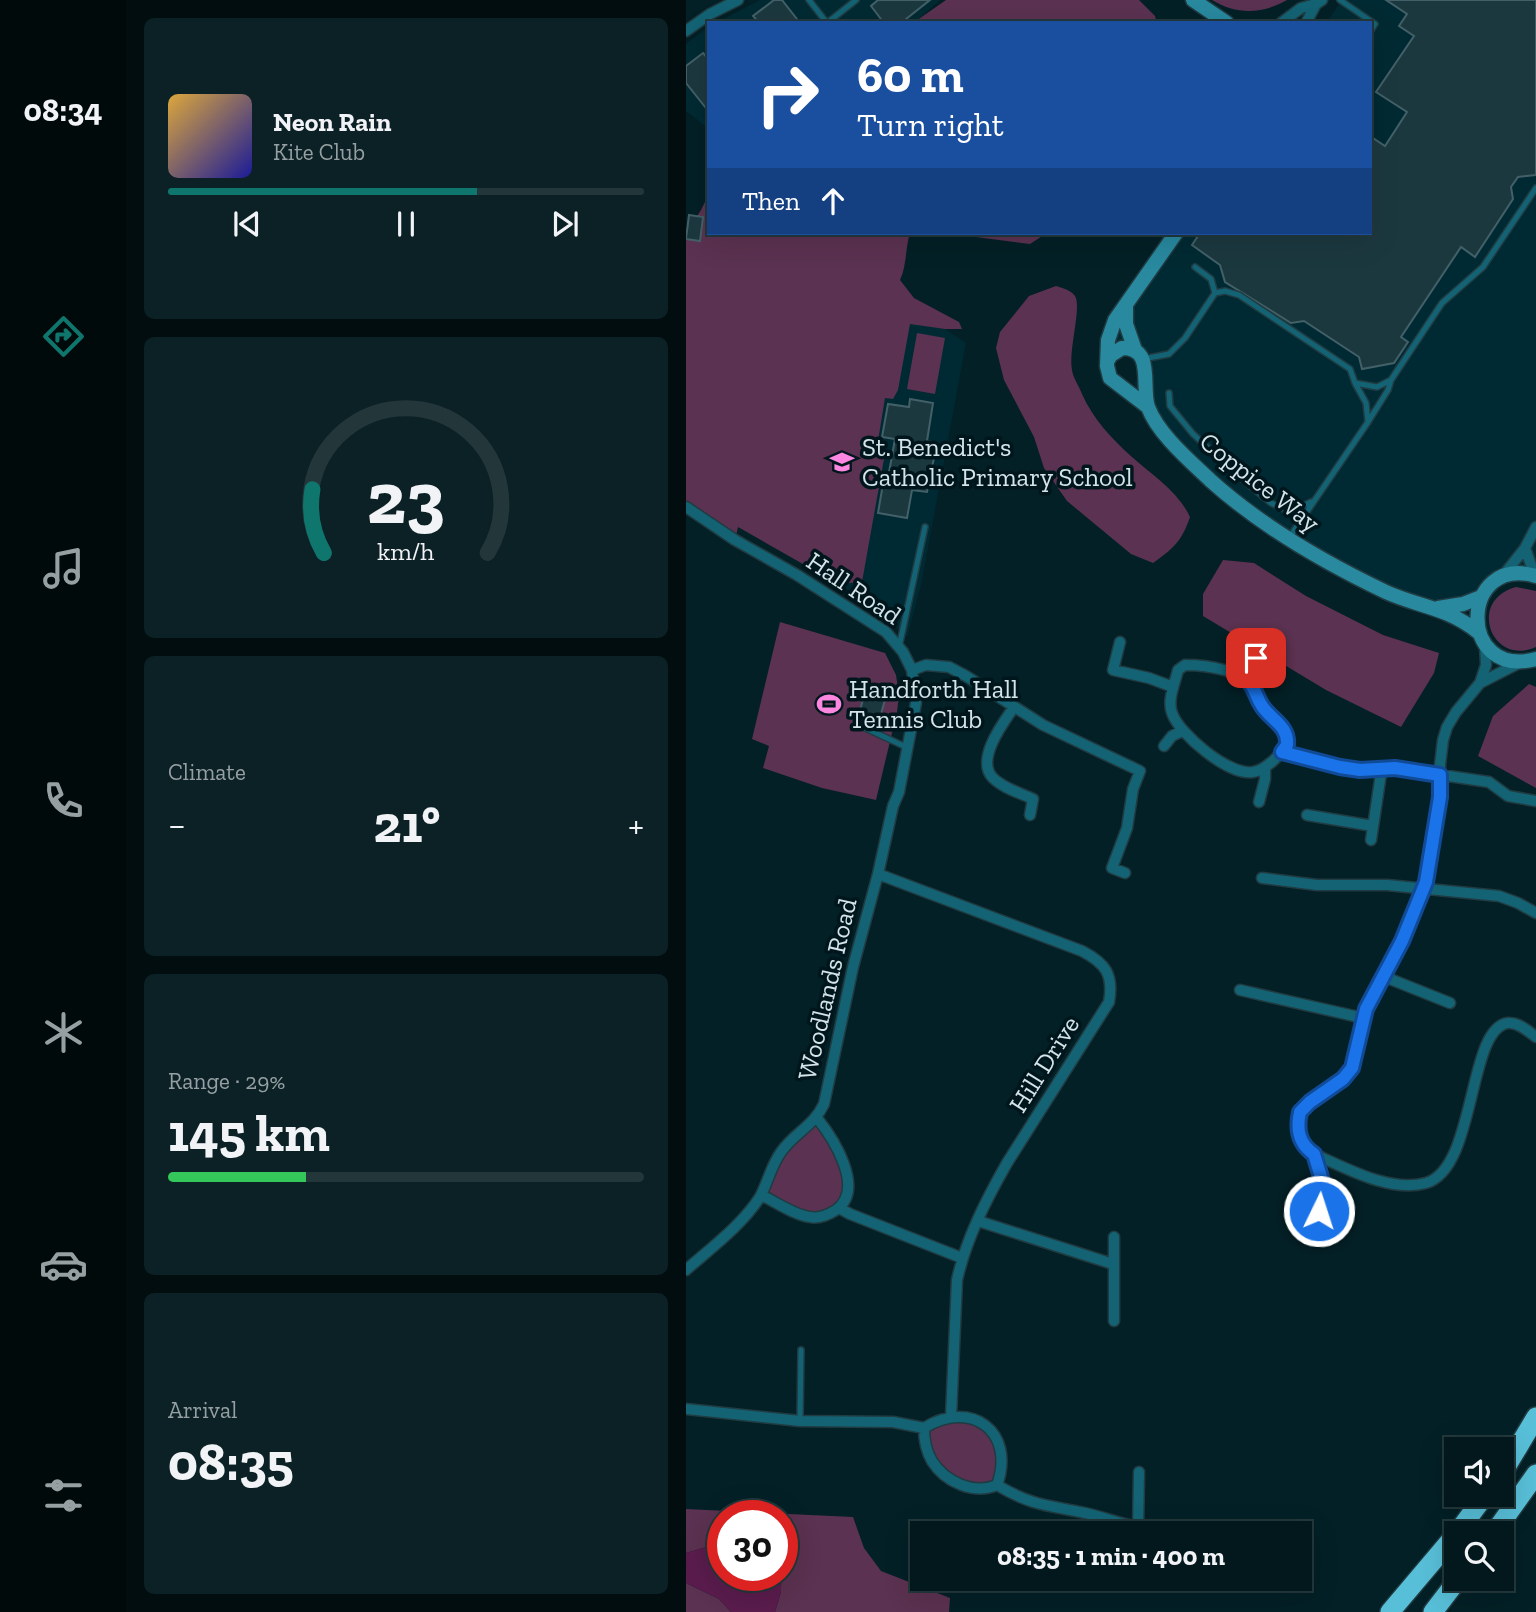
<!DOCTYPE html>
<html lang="en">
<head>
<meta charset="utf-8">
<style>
	:root { --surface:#02181c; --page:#0c2125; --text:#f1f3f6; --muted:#96a0a3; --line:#23373b; --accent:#0f766e }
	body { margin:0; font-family:"Zilla Slab",serif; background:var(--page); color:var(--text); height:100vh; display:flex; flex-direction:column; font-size:26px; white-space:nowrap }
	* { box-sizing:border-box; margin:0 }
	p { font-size:23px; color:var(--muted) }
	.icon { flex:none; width:38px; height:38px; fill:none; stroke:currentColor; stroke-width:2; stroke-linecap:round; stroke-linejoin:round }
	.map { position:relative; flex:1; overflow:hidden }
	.side { display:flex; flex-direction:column; gap:18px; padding:18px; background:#010d0f; width:560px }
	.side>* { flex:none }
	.hud { position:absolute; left:21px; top:21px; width:665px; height:214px; border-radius:0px; box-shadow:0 7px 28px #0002,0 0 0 2px var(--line); background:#1a4fa0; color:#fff; overflow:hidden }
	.controls { position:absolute; left:758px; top:1437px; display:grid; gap:14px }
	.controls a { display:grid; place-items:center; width:70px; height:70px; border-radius:0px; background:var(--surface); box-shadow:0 7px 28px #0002,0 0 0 2px var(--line); font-size:35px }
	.speed { position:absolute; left:21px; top:1500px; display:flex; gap:14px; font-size:35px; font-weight:700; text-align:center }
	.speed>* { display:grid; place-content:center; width:91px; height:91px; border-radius:50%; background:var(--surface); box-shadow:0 7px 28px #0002,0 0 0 2px var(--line); line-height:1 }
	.speed .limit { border:10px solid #d22; background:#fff; color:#111 }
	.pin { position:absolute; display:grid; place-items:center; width:60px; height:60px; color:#fff; margin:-30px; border-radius:14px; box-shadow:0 4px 10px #0006 }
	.me { position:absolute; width:77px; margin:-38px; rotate:4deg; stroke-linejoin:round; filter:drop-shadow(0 0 5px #0008) }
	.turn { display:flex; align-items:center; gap:24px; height:147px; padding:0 35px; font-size:32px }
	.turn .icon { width:91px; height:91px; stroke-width:2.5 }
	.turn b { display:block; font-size:49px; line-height:60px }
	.then { display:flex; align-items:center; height:66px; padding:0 35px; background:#0003; gap:14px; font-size:26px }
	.big { font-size:52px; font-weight:800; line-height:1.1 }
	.side .tile { flex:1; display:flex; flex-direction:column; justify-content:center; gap:10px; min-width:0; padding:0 24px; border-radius:10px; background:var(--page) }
	.side .dial { align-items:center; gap:0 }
	.dial svg { height:182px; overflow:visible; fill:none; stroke:var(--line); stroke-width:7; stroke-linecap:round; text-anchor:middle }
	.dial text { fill:var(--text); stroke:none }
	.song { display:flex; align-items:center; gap:21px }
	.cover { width:84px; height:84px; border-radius:10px; background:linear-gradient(135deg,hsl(40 70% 55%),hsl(240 70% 35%)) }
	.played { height:7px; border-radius:4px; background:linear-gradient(90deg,var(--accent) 65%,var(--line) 65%) }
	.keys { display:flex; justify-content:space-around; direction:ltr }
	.heat { display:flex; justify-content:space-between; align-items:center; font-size:38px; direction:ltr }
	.charge { height:10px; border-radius:5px; background:linear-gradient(90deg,#34c759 29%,var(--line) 0) }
	.trip { position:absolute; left:224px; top:1521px; width:402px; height:70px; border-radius:0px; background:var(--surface); box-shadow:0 7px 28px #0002,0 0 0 2px var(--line); font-weight:800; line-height:70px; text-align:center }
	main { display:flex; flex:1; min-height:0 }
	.tab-bar { display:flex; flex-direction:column; width:126px; justify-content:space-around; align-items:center; background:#010a0b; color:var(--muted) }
	.tab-bar .icon { width:49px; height:49px }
	.tab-bar .current { color:var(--accent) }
	.tab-bar b { font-size:32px; color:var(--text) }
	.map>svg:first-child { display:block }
</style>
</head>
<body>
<main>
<nav class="tab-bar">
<b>08:34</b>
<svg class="icon current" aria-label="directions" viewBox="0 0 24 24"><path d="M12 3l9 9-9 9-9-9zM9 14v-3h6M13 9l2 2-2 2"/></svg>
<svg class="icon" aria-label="music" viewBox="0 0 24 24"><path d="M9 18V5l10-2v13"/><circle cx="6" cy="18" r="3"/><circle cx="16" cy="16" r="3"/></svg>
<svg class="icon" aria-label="phone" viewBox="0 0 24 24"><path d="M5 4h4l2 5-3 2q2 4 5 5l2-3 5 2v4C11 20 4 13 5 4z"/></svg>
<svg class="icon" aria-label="climate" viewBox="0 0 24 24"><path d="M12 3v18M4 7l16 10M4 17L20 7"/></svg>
<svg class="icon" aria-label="car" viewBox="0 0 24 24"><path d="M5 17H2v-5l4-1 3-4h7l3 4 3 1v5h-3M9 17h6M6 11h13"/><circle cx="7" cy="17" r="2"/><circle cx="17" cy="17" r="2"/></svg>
<svg class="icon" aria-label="filters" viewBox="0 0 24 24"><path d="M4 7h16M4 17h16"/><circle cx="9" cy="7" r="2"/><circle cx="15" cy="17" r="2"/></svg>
</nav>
<section class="side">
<div class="tile">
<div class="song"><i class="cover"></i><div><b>Neon Rain</b><p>Kite Club</p></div></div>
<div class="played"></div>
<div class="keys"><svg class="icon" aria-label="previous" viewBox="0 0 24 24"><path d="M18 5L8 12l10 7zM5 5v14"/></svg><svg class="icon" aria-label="pause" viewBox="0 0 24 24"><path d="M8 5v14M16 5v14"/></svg><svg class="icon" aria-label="next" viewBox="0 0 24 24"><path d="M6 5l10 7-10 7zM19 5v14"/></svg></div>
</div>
<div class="tile dial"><svg viewBox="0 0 100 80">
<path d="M14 69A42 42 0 1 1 86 69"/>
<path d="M14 69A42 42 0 0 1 9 41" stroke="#0f766e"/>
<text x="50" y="56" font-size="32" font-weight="700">23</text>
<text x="50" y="72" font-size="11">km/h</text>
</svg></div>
<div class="tile"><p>Climate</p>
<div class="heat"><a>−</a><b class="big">21°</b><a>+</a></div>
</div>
<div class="tile"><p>Range · 29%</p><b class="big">145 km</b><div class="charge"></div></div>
<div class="tile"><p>Arrival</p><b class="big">08:35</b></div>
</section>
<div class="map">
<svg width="850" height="1612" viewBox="0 0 850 1612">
	<rect width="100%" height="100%" fill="#032026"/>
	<path fill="#002a33" d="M74,0H254L228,23H30Z
		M656,0H850V576L843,574L750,608L702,593L540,494L469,421L448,383L456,376L454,353L428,347L430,331L492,233H684V23H640Z
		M23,27V129L0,111V44Z
		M125,305L259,329L280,343L235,585L221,637L194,614L180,592L164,591L116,564Z"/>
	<path fill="#5b3251" d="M260,0H453L469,16L471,23H227Z
		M526,0H601C577,14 550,15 526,0Z
		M23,194V233H224C219,249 221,265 214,280L228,298L273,322L276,329H259L224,324L212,390L207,399L199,398L192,441L201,442L176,582L152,584L52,527L50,536L0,507V233L15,210Z
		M279,233H361L344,244L290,237Z
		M370,286C376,288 385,290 389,296C396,307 382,351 386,370C387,378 393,386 396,394C407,419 426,439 446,457C467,476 492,491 504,517C496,541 487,549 467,563L445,554L381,501L358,468L348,437L318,380L310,348L314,332L343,296Z
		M231,333L259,338L249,394L221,389Z
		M537,560L568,563L620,596L697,635L753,653L748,673L715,727L640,690L517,616V594Z
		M830,587L850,591V647C805,667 781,600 830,587Z
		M94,622L199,653L210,675L213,695L211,712L190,800L136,788L77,768L83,746L66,739Z
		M843,684L850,687V788L792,756L807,716Z
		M131,1118L155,1157L159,1198L128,1218L75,1195L86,1165Z
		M275,1416L310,1437L311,1485L290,1490L247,1463L238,1428Z
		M0,1509L167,1517L178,1548L195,1571L264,1598L263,1612H89L95,1592L96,1516H37V1542L0,1553Z
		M0,1583L33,1599L45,1612H0Z"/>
	<path fill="#5a1c4d" d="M37,1542V1575H95V1592L89,1612H45L33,1599L0,1583V1553Z"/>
	<path fill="#1c383f" stroke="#436068" stroke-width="2" d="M88,0H96L114,23H73L67,16Z
		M192,0H244L215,23H198L185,6Z
		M700,0H850V175L832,177L825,187L827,199L789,257L775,247L715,337L722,342L708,363L676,369L673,357L618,321L605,323L539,282L534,265L506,245L514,233H684V136L699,146L721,112L690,92L728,36L713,26L721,14Z
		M17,53L23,60V112L0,83V66Z
		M3,215L17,217L14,241L0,239Z
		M224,399L247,403L241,441L251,443L241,492L226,490L221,518L192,513L198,478H202L209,439L196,437L202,404L223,407Z
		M179,691L200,696L193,721L173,715Z"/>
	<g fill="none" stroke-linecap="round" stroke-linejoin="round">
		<g stroke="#203b41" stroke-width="8">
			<path id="lane" d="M123,0L141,23
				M654,0L689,24L684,32
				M141,23L170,0
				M509,267L525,279L529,293
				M457,359L483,354L499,338L529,293L539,291L553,295L664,369L669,383L691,387L705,380
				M669,383L680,403L682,422
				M483,393L484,406L507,434L563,485L585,503L604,512L625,502
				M603,538L682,422L702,390L705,380L756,303L797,267L850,188
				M213,647L239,527
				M175,726L220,747
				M114,1421L115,1350"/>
		</g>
		<g stroke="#203b41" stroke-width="13">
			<path id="street" d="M595,23L615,8L630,4L636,0
				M620,23L630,4
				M0,31L24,14L52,0
				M0,507L49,540L111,575L200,632L217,652L226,670L230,703L213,792L207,806L192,874L167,967L138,1104C127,1127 109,1132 95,1152C85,1166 82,1182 74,1197C56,1225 25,1248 0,1270
				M839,548L849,576
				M816,577L839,548L850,527
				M434,642L427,670L463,678L487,687
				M835,662L794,683L770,712L761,727L757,740L754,765V797L740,882L716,941L680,1009L666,1067C656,1087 634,1091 619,1106C604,1120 614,1145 628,1154C660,1168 704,1193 740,1183C791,1168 781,1028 822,1023C832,1022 842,1031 850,1037
				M499,665C520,665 559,670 570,690C574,696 573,703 579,709C589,720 603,729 601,745C594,755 580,770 567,772C543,776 493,734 486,713C481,700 489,683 492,670Z
				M226,670L240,665L263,667L280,676L357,725L454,771L447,789L441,828L426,868L439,873
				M562,680L570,658
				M794,683L800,665L799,645
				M328,707C317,723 289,760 307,778C317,788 334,793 347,799L344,815
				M478,746L486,736L496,731
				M596,752L654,767L674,770L709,768L803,782L822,796L850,801
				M573,802L579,779V767
				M621,815L687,826
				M685,840L696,767
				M192,874L396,951C419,963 428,974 423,1002L321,1163C300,1200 280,1239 271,1280L265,1417
				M576,878L631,885H701L813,896L832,903L850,913
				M699,977L764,1003
				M554,990L677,1018
				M628,1154L635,1177L633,1211
				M75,1195C90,1202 108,1215 124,1217C133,1219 142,1215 150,1210C180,1189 147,1138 131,1118
				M153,1208L164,1214L276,1258
				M292,1221L427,1264
				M428,1237V1321
				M0,1409L114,1421L207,1422L238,1428C285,1399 330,1431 311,1485C288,1495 259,1482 246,1461C240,1451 238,1439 238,1428
				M311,1485C346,1506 361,1505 399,1513C417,1517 434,1524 452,1527
				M452,1533L453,1472"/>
		</g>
		<g stroke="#203b41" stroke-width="17">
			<path id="secondary" d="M507,0L541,23
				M440,307V324L449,350
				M422,360L425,355L436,348C469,347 455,386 462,407C472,434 504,461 524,480C576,527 637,562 700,592C733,607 761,607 792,632
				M462,407L424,378L421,366L422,340L429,320L490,233
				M850,576C774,553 770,680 850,659
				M752,608L777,604L795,597"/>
		</g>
		<g stroke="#203b41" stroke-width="22">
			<path id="highway" d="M816,1474L850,1417
				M771,1533L800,1494
				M808,1533L850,1474
				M704,1612L770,1534
				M747,1612L773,1578"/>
		</g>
		<use href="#lane" stroke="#136374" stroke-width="5"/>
		<use href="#street" stroke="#136374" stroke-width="10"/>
		<use href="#secondary" stroke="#28899f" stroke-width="14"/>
		<use href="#highway" stroke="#58bfd8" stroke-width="19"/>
	</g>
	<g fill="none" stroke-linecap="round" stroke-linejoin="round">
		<g stroke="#114b97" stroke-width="18">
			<path id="route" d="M570,658L562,680C570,690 570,697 576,706C585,720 603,726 601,745L596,752L654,767L674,770L709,768L754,775V797L740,882L716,941L680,1009L666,1068L657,1079L624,1102L614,1112C610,1130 613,1144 628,1154L635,1177L633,1211"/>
		</g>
		<use href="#route" stroke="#1a73e8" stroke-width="12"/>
	</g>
	<defs>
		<g id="school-bare" transform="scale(1.89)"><path d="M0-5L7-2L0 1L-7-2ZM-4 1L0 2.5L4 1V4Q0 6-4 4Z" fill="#fd86e1" stroke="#00161d" stroke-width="2.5" paint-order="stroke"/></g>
		<g id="stadium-bare" transform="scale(1.89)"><path d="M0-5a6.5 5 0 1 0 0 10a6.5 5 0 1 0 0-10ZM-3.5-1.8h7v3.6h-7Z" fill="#fd86e1" stroke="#00161d" stroke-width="2.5" paint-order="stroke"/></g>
	</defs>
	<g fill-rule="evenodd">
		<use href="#school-bare" x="156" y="462"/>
		<use href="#stadium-bare" x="143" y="704"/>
	</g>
	<g text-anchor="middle" stroke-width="7" stroke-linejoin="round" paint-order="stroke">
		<g font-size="26" fill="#d4e4e9" stroke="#00161d" text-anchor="start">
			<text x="176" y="456">St. Benedict's<tspan x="176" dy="30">Catholic Primary School</tspan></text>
			<text x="163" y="698">Handforth Hall<tspan x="163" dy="30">Tennis Club</tspan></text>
		</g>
		<g font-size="26" fill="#d4e4e9" stroke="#00161d">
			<text transform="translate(574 482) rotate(38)" y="9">Coppice Way</text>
			<text transform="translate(168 588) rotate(34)" y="9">Hall Road</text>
			<text transform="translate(141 989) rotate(-77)" y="9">Woodlands Road</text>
			<text transform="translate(358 1064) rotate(-58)" y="9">Hill Drive</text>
		</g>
	</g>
</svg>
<div class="controls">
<a><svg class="icon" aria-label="sound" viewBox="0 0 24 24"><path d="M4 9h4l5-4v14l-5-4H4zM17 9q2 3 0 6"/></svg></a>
<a><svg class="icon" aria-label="search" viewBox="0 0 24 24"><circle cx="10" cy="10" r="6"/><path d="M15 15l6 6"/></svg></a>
</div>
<div class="speed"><div class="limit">30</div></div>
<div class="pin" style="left:570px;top:658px;background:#d93025"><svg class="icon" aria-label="arrive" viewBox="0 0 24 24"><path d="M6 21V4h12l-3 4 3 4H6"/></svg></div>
<svg class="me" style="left:633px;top:1211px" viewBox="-20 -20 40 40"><circle r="17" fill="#1a73e8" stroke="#fff" stroke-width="3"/><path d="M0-11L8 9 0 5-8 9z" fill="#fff"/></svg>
<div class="trip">08:35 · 1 min · 400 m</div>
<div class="hud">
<div class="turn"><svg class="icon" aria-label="right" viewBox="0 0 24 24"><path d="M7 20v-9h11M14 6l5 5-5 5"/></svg><div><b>60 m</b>Turn right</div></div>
<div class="then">Then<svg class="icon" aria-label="ahead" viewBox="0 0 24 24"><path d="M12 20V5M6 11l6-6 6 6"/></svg></div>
</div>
</div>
</main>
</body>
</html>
